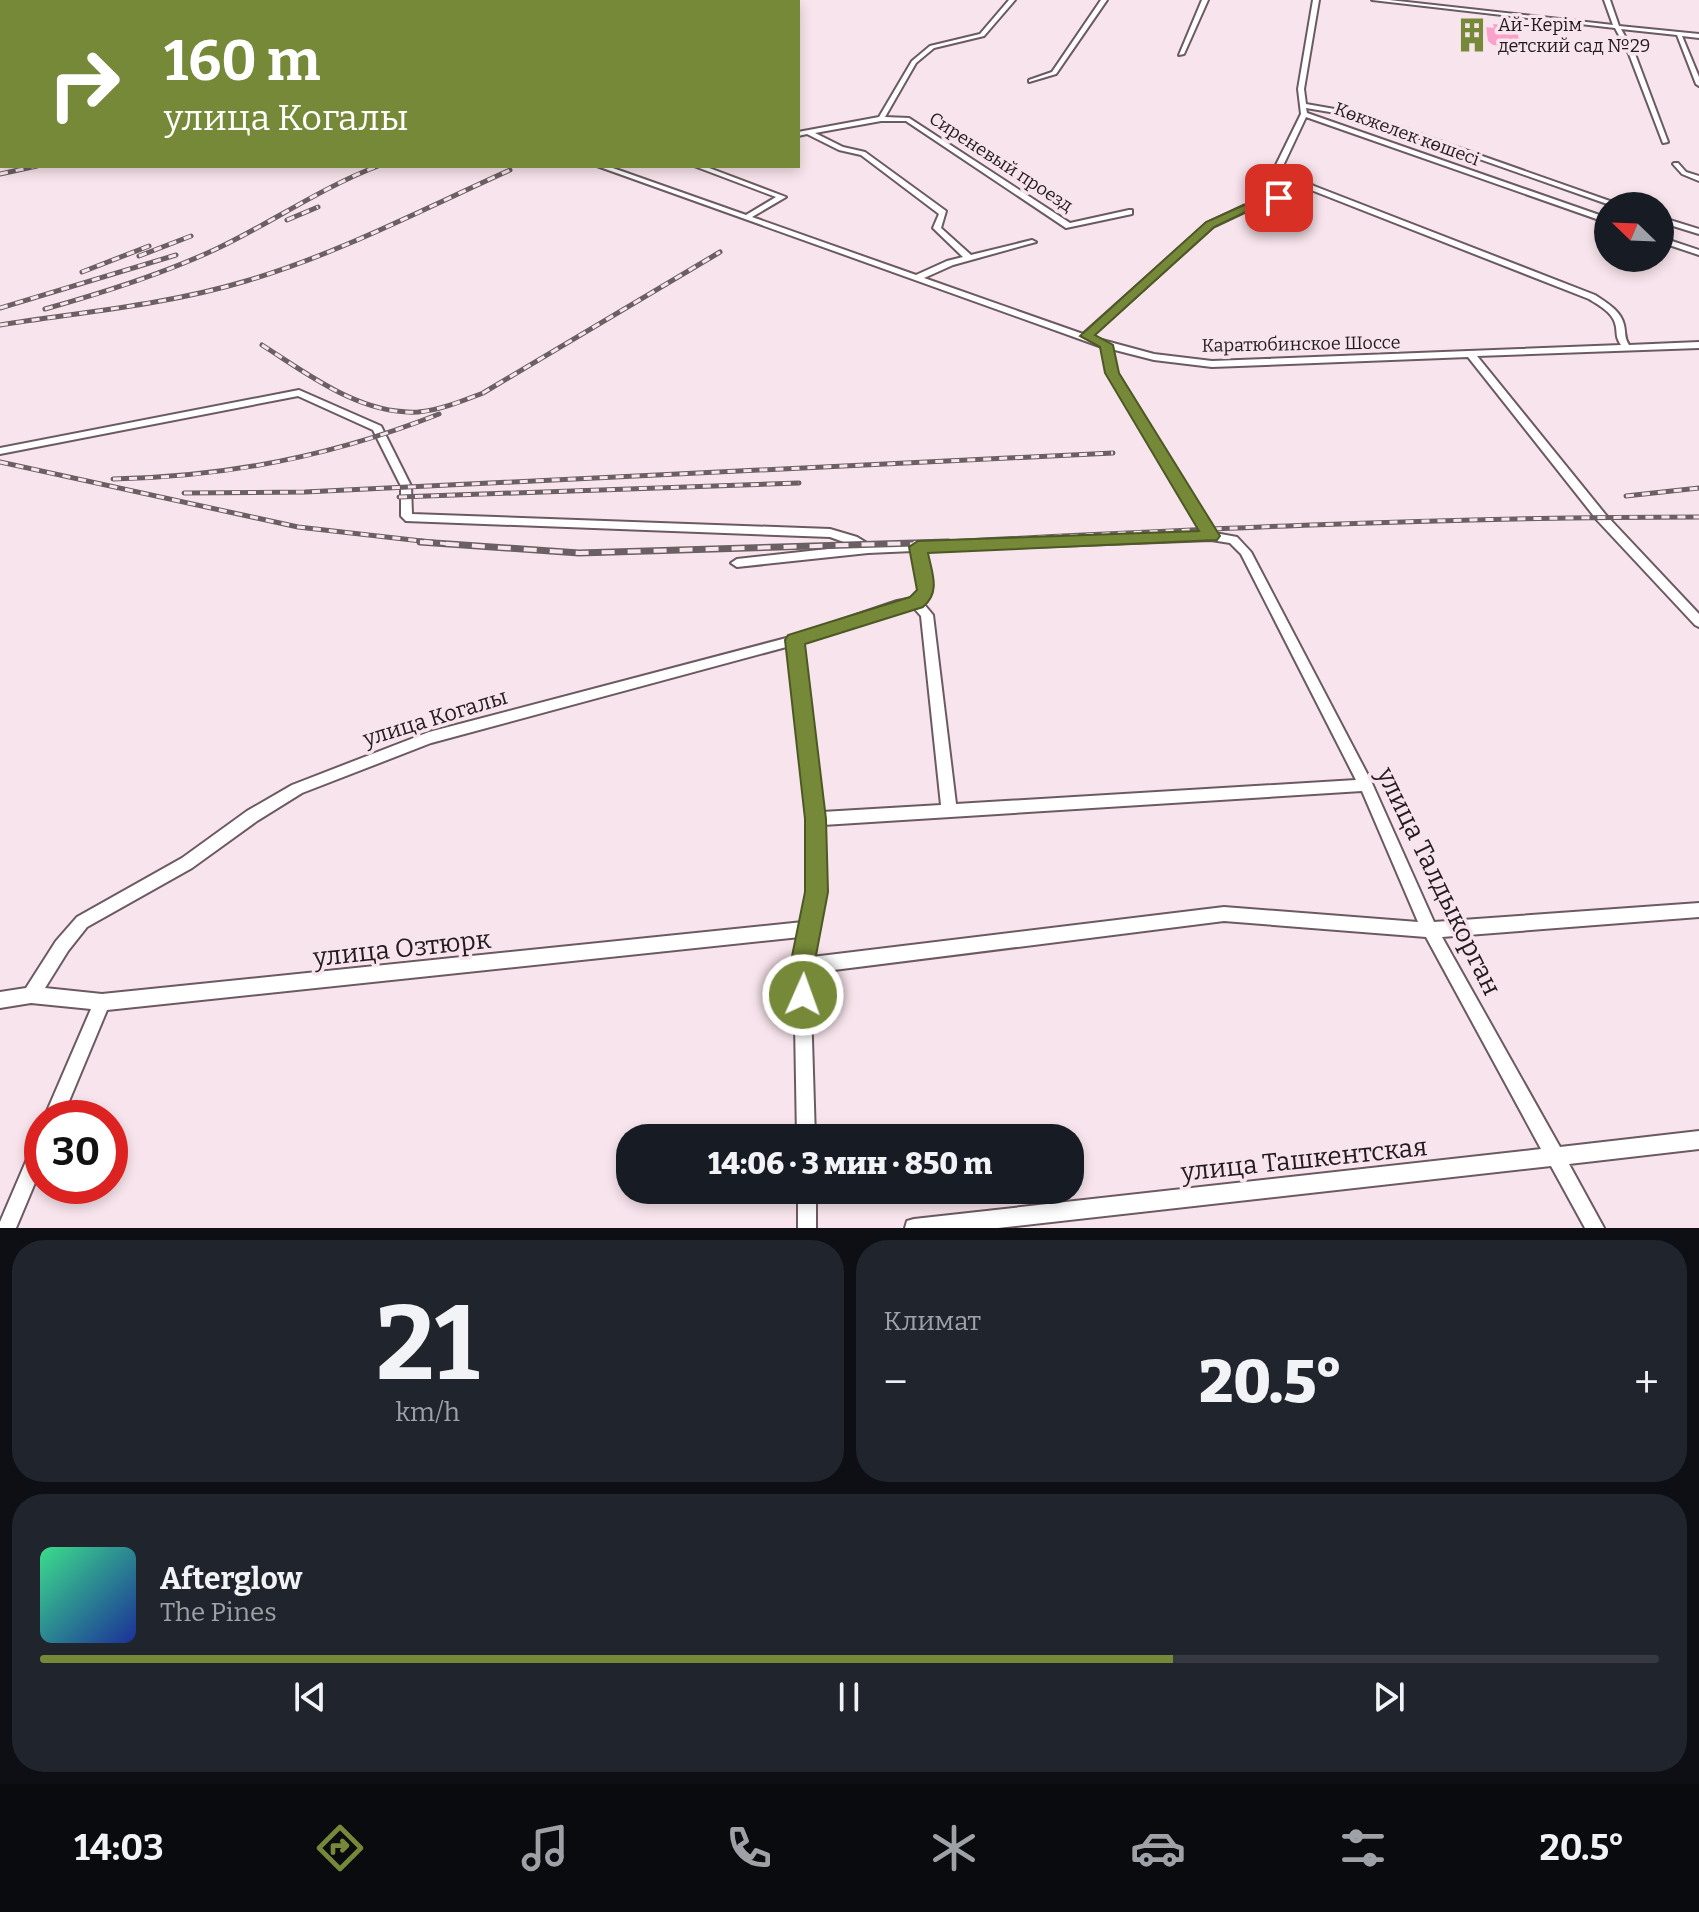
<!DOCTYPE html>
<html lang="ru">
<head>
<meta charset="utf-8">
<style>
	:root { --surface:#171b24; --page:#20242c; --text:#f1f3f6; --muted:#9ea1a6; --line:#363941; --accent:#768939 }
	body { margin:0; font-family:Bitter,serif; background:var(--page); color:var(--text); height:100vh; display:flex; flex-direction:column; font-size:30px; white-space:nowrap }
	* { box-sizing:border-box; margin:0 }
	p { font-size:26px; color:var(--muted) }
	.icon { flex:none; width:44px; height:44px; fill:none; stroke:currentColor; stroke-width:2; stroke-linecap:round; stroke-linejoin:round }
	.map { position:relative; height:1228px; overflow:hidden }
	.sheet { display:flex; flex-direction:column; gap:12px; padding:12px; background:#0d0f14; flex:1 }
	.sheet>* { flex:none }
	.top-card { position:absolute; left:0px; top:0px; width:800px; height:168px; box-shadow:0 4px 12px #0003; background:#768939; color:#fff; overflow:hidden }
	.needle { width:52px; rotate:293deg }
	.buttons { position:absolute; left:1594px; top:192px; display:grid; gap:16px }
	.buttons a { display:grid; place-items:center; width:80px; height:80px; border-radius:50%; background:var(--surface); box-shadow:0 4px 12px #0003; font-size:40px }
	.speed { position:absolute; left:24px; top:1100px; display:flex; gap:16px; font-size:40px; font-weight:700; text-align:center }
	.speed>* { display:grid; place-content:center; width:104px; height:104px; border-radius:50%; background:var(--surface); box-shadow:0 4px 12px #0003; line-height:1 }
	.speed .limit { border:12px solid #d22; background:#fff; color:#111 }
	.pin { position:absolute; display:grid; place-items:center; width:68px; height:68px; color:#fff; margin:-34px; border-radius:16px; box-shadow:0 4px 12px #0006 }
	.me { position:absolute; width:88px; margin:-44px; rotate:2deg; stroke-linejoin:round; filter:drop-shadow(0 0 6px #0008) }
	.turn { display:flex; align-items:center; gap:28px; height:168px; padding:0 32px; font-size:36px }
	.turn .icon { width:104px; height:104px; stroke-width:2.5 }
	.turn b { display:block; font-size:56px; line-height:68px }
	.big { font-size:60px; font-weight:800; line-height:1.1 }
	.sheet .tile { flex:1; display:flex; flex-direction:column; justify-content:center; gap:12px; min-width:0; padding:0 28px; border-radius:32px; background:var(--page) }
	.sheet .dial { align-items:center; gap:0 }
	.dial b { font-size:104px; line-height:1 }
	.song { display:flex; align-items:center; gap:24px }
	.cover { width:96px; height:96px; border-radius:12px; background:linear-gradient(135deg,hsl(150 70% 55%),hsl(230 70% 35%)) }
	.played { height:8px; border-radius:4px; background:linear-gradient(90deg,var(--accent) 70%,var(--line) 70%) }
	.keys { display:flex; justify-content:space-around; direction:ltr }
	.heat { display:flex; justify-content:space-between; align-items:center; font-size:44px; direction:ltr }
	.sheet .tiles { flex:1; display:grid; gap:12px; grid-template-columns:1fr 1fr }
	.tile:last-child { grid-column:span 2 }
	.trip { position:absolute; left:616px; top:1124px; width:468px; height:80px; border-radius:32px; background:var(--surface); box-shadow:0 4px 12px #0003; font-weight:800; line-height:80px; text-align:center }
	.tab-bar { display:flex; height:128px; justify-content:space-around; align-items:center; background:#090b0e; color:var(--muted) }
	.tab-bar .icon { width:56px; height:56px }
	.tab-bar .on { color:var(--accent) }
	.tab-bar b { font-size:36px; color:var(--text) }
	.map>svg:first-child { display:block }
</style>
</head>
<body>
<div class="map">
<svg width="1699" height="1228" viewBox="0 0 1699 1228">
	<rect width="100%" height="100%" fill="#f8e4ec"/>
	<path fill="#faa1cb" d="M1493,24L1508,25L1509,29L1517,30L1520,45H1517L1518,48L1493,45L1488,41L1486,27L1494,28Z"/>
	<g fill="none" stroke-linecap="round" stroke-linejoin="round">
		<g stroke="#6c5a62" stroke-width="4">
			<path id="minor" d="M348,0H354L355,2H349Z
				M1009,0H1015L984,36L934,48L916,63L885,117L909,118L1070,223L1129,210H1132V214L1066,228L906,121H881L815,133L843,147L865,152L946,211L941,228L971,255L1032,240L1036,242L953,265L924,278L1083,334L1207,223L1243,206L1305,188L1274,169L1301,114L1298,89L1313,0H1319L1304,89L1306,104L1363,114L1624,206H1613L1360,117L1306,108L1307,113L1608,218V223L1306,117L1282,168L1314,186L1595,295C1607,303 1621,311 1624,325C1626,334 1624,337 1629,345L1699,342V348L1477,356L1605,514L1699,614V627L1695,625L1597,520L1468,357L1212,367L1154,360L1111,349L1117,373L1215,533L1237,537L1251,552L1371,781L1434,922L1699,903V917L1442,937L1560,1147L1699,1131V1149L1569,1164L1604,1228H1585L1551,1166L998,1228H905L907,1221L914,1219L1541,1149L1426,937L1224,921L810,973L815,1138H797L794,966L800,937L107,1010L62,1118H44L91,1009L31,1003L0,1008V992L26,988L56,941L77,917L182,858L247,811L292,785L429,732L794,636L897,601L913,598L920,593V590L913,551L868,553L737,567L731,563L737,559L855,546L830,537L406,521L401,516V486L373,430L298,396L0,454V448L299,390L381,426L411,486L412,514L830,529L857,537L870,545L1203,532L1107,373L1102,347L597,166H607L746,215L776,197L694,166H704L786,197L752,217L916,275L947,261L963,257L933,228L939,214L861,155L839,150L807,134L798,136V132L879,117L912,61L930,46L980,34ZM1311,190L1589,299C1600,306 1614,313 1616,327C1617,335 1616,338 1621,345L1212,361L1154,354L1091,337L1213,227L1249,210ZM1211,540L1230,543L1241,554L1356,780L956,804L933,615L923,603C938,591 927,567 924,551ZM913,607L921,616L941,805L822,812L801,643L902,608ZM790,646C799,735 820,834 803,922L102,994L45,988L68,951L87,927L192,868L257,821L302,793L431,743ZM1362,791L1418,922L1224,907L812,957L824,892L823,825Z
				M1101,0H1107L1056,74L1029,82V80L1052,72Z
				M1202,0H1208L1184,54L1179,55Z
				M1372,0H1389L1613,25L1604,0H1610L1619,26L1699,34V38L1682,36L1699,77V86L1696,84L1677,35L1621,29L1635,54L1668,142L1663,143L1629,54L1615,28Z
				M0,54H2V58H0Z
				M1674,163H1678L1686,172L1699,176V181L1682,174L1673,164Z
				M1660,217L1699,229V234L1660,222Z
				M1660,237L1699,250V255L1660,242Z
				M42,1135V1166L16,1228H0V1222L36,1138Z
				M798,1190H816V1228H798Z"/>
		</g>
		<use href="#minor" fill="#fff" fill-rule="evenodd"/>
		<g stroke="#6a5f63" stroke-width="5">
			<path id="rail-far1" d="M0,174L37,166
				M287,220L318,207
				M139,256L191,236
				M82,272L149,246
				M0,308L176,255
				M45,309C102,293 160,275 214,250C270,224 320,188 378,166
				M0,325C82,312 166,305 246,281C338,254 423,209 510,170
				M262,345C308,374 360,415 418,412C441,410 462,401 483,393L720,252
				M0,462L298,527L448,544
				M113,479C227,477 333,456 439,414
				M184,493L305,492L1113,453
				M1626,496L1699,488
				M399,497L799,483
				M910,544C1173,530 1436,517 1699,517"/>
		</g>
		<g stroke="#6a5f63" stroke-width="7">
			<path id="rail" d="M420,542L579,553L948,542"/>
		</g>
		<use href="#rail-far1" stroke="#f8e4ec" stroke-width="3" stroke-dasharray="8" stroke-linecap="butt"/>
		<use href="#rail" stroke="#f8e4ec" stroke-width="4" stroke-dasharray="13" stroke-linecap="butt"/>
	</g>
	<path fill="#768939" stroke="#4d5925" stroke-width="2" d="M1279,195L1283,196V200L1250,210L1214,227L1095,335L1113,345L1119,373L1220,536L1217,540L928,553C932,573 941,592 923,607L805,644L826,819L828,892L814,966L815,995L812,1004L803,1007L794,1004L790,995V966L805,892V819L785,640L788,635L910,597L917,590L909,547L918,541L1199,531L1105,373L1100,347L1080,336L1206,222L1242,206Z"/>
	<defs>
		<g id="building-bare" transform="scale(2.76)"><path d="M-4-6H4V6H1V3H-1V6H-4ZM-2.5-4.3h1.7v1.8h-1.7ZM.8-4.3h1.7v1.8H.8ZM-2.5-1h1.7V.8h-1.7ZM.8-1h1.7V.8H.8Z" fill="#768939" stroke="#f8e4ec" stroke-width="2.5" paint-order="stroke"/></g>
	</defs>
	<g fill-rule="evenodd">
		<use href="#building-bare" x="1472" y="35"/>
	</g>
	<g text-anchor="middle" stroke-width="7" stroke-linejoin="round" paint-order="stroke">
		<g font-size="18" fill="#231c1f" stroke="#f8e4ec" text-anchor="start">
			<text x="1498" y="31">Ай-Керім<tspan x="1498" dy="21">детский сад №29</tspan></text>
		</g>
		<g font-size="18" fill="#231c1f" stroke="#f8e4ec">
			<text transform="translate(1407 134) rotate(20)" y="6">Көкжелек көшесі</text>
			<text transform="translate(1001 162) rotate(33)" y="6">Сиреневый проезд</text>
			<text transform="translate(1301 344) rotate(-1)" y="6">Каратюбинское Шоссе</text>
		</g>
		<g font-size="22" fill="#231c1f" stroke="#f8e4ec">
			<text transform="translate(435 717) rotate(-17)" y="8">улица Когалы</text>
		</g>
		<g font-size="26" fill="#231c1f" stroke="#f8e4ec">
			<text transform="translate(1439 881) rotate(64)" y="9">улица Талдыкорган</text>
			<text transform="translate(402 948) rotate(-6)" y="9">улица Озтюрк</text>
			<text transform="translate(1304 1159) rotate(-6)" y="9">улица Ташкентская</text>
		</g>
	</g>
</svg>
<div class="buttons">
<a><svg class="needle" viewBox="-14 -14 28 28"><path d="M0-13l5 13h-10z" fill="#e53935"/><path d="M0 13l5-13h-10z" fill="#9ea1a6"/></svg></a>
</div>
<div class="speed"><div class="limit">30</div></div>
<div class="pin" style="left:1279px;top:198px;background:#d93025"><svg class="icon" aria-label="arrive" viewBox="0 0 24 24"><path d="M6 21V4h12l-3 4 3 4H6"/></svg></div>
<svg class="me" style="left:803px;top:995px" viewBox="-20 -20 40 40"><circle r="17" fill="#768939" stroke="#fff" stroke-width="3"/><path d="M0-11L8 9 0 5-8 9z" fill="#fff"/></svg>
<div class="trip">14:06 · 3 мин · 850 m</div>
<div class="top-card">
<div class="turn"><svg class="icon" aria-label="right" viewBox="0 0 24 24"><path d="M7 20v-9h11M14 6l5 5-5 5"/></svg><div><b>160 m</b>улица Когалы</div></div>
</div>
</div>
<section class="sheet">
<div class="tiles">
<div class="tile dial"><b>21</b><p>km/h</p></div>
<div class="tile"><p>Климат</p>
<div class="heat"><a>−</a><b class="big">20.5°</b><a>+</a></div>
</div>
<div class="tile">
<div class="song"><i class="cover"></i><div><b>Afterglow</b><p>The Pines</p></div></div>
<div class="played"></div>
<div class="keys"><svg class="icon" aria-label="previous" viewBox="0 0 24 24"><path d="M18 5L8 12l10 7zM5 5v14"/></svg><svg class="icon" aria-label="pause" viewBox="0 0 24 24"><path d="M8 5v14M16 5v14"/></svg><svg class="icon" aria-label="next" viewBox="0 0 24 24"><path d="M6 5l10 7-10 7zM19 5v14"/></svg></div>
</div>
</div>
</section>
<nav class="tab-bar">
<b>14:03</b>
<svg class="icon on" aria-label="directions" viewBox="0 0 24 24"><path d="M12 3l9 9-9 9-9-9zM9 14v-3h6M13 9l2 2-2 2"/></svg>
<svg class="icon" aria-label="music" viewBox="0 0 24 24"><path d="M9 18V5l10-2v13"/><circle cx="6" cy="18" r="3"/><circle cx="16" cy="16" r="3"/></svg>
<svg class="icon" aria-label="phone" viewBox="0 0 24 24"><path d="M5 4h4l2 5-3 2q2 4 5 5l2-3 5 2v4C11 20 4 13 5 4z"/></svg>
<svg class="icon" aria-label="climate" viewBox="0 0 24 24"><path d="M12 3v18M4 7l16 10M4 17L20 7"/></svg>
<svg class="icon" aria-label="car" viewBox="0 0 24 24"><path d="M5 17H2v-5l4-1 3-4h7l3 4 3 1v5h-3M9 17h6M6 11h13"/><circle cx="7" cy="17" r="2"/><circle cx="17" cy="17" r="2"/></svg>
<svg class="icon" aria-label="filters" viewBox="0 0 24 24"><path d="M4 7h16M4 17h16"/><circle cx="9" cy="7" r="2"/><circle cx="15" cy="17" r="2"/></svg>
<b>20.5°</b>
</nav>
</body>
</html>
